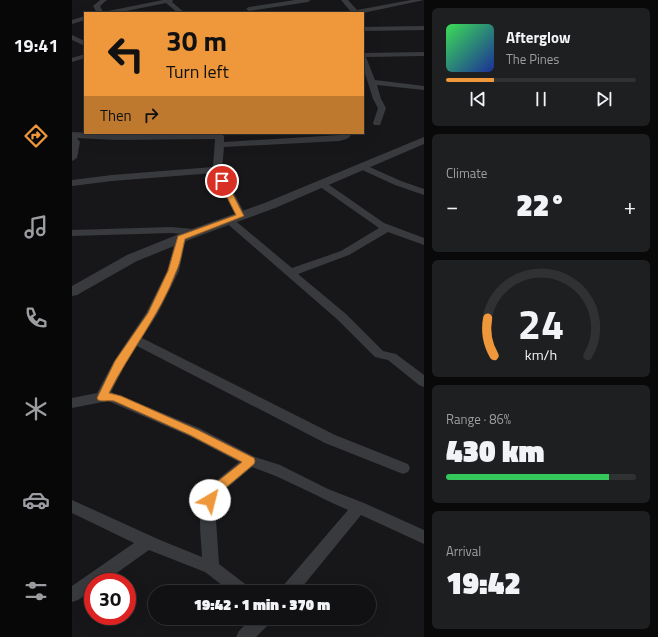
<!DOCTYPE html>
<html lang="en">
<head>
<meta charset="utf-8">
<style>
	:root { --surface:#111113; --page:#1e1f21; --text:#f1f3f6; --muted:#9c9da0; --line:#303133; --accent:#ee983b }
	body { margin:0; font-family:"Titillium Web",sans-serif; background:var(--page); color:var(--text); height:100vh; display:flex; flex-direction:column; font-size:15px; white-space:nowrap }
	* { box-sizing:border-box; margin:0 }
	p { font-size:13px; color:var(--muted) }
	.icon { flex:none; width:22px; height:22px; fill:none; stroke:currentColor; stroke-width:2; stroke-linecap:round; stroke-linejoin:round }
	.map { position:relative; flex:1; overflow:hidden }
	.side { display:flex; flex-direction:column; gap:8px; padding:8px; background:#09090a; width:234px }
	.side>* { flex:none }
	.banner { position:absolute; left:12px; top:12px; width:280px; height:122px; border-radius:0px; box-shadow:0 4px 16px #0002,0 0 0 1px var(--line); background:#ee983b; color:#111; overflow:hidden }
	.speed { position:absolute; left:12px; top:573px; display:flex; gap:8px; font-size:20px; font-weight:700; text-align:center }
	.speed>* { display:grid; place-content:center; width:52px; height:52px; border-radius:50%; background:var(--surface); box-shadow:0 4px 16px #0002,0 0 0 1px var(--line); line-height:1 }
	.speed .limit { border:6px solid #d22; background:#fff; color:#111 }
	.pin { position:absolute; display:grid; place-items:center; width:34px; height:34px; color:#fff; margin:-17px; border:2px solid #fff; border-radius:50%; box-shadow:0 1px 4px #0007 }
	.me { position:absolute; width:44px; margin:-22px; rotate:37deg; stroke-linejoin:round; filter:drop-shadow(0 0 3px #0008) }
	.turn { display:flex; align-items:center; gap:14px; height:84px; padding:0 16px; font-size:18px }
	.turn .icon { width:52px; height:52px; stroke-width:2.5 }
	.turn b { display:block; font-size:28px; line-height:34px }
	.then { display:flex; align-items:center; height:38px; padding:0 16px; background:#0003; gap:8px; font-size:15px }
	.big { font-size:30px; font-weight:800; line-height:1.1 }
	.side .widget { flex:1; display:flex; flex-direction:column; justify-content:center; gap:6px; min-width:0; padding:0 14px; border-radius:6px; background:var(--page) }
	.side .dial { align-items:center; gap:0 }
	.dial svg { height:104px; overflow:visible; fill:none; stroke:var(--line); stroke-width:7; stroke-linecap:round; text-anchor:middle }
	.dial text { fill:var(--text); stroke:none }
	.song { display:flex; align-items:center; gap:12px }
	.cover { width:48px; height:48px; border-radius:6px; background:linear-gradient(135deg,hsl(130 70% 55%),hsl(230 70% 35%)) }
	.played { height:4px; border-radius:2px; background:linear-gradient(90deg,var(--accent) 25%,var(--line) 25%) }
	.keys { display:flex; justify-content:space-around; direction:ltr }
	.heat { display:flex; justify-content:space-between; align-items:center; font-size:22px; direction:ltr }
	.charge { height:6px; border-radius:3px; background:linear-gradient(90deg,#34c759 86%,var(--line) 0) }
	.trip { position:absolute; left:76px; top:585px; width:228px; height:40px; border-radius:20px; background:var(--surface); box-shadow:0 4px 16px #0002,0 0 0 1px var(--line); font-weight:800; line-height:40px; text-align:center }
	main { display:flex; flex:1; min-height:0 }
	.tabs { display:flex; flex-direction:column; width:72px; justify-content:space-around; align-items:center; background:#070708; color:var(--muted) }
	.tabs .icon { width:28px; height:28px }
	.tabs .current { color:var(--accent) }
	.tabs b { font-size:18px; color:var(--text) }
	.map>svg:first-child { display:block }
</style>
</head>
<body>
<main>
<nav class="tabs">
<b>19:41</b>
<svg class="icon current" aria-label="directions" viewBox="0 0 24 24"><path d="M12 3l9 9-9 9-9-9zM9 14v-3h6M13 9l2 2-2 2"/></svg>
<svg class="icon" aria-label="music" viewBox="0 0 24 24"><path d="M9 18V5l10-2v13"/><circle cx="6" cy="18" r="3"/><circle cx="16" cy="16" r="3"/></svg>
<svg class="icon" aria-label="phone" viewBox="0 0 24 24"><path d="M5 4h4l2 5-3 2q2 4 5 5l2-3 5 2v4C11 20 4 13 5 4z"/></svg>
<svg class="icon" aria-label="climate" viewBox="0 0 24 24"><path d="M12 3v18M4 7l16 10M4 17L20 7"/></svg>
<svg class="icon" aria-label="car" viewBox="0 0 24 24"><path d="M5 17H2v-5l4-1 3-4h7l3 4 3 1v5h-3M9 17h6M6 11h13"/><circle cx="7" cy="17" r="2"/><circle cx="17" cy="17" r="2"/></svg>
<svg class="icon" aria-label="filters" viewBox="0 0 24 24"><path d="M4 7h16M4 17h16"/><circle cx="9" cy="7" r="2"/><circle cx="15" cy="17" r="2"/></svg>
</nav>
<div class="map">
<svg width="352" height="637" viewBox="0 0 352 637">
	<rect width="100%" height="100%" fill="#171719"/>
	<g fill="none" stroke-linecap="round" stroke-linejoin="round">
		<path fill="#383a3e" fill-rule="evenodd" d="M28,0H35L28,6L31,12L91,0H101L100,2L113,13H106L94,3L44,13H25L21,6Z
			M223,0H239L236,2L177,11L174,9L177,7Z
			M269,0H276L285,10L339,0H352L291,13H279V12Z
			M13,16V20L0,24V20Z
			M352,26V30L291,31V27Z
			M0,35L13,41V46L0,40Z
			M352,52V56L294,57L303,80L352,86V90L305,85L309,99L314,108L308,125H302L301,123L306,108L301,99L291,67V53Z
			M13,54V58L0,62V58Z
			M0,132L44,134L148,133L152,136V142L268,135L271,133H279C279,139 273,139 268,141L152,147L150,170L174,216L169,219L164,216L142,173L40,181L0,186V180L40,175L141,167L143,139L44,140L5,138L8,142L5,158L0,161Z
			M291,164L329,181L352,189V195L323,185L288,169L286,167Z
			M250,181L253,182L312,223L352,238V245L316,232L277,255L226,274L274,314L311,351L324,354L352,375V387L347,385L316,360L303,357L266,320L151,220L156,217L160,218L220,268L269,251L307,228L247,186L245,184Z
			M99,227L121,229L126,232L121,235L99,233L0,236V230Z
			M109,235L114,238L107,271L86,313L70,338L263,435L336,464L338,468L336,472L331,474L253,443L65,346L53,365L39,392L127,428L183,457L208,465L256,489L292,503L352,530V544L289,515L226,592H208L210,587L276,510C244,496 213,478 180,467L147,495L144,520L147,564L177,587L179,592H159L133,572L77,550L32,582H21V590L6,600L0,602V586L62,543L0,513V500L88,540L130,557C129,535 124,508 135,488L167,462L117,436L36,401L0,408V398L25,393L42,361L74,313L95,271L104,238Z
			M180,618H200L197,624L184,637H164L167,631Z"/>
		<path fill="#383a3e" fill-rule="evenodd" d="M352,137V144L203,208L127,236L65,261L5,295L0,296V286L55,255L117,230L195,202Z"/>
	</g>
	<path fill="#ee983b" stroke="#9b6326" d="M150,179L154,181L172,216L113,239C110,250 109,262 104,272C88,315 58,351 37,393L49,396L126,430L182,458L183,461L182,464L145,495L142,504L138,505L133,504L132,500L136,489L170,462L118,435L42,401C36,400 31,402 26,400L25,398L43,361L76,313L96,271L106,236L164,215L147,181Z"/>
</svg>
<div class="speed"><div class="limit">30</div></div>
<div class="pin" style="left:150px;top:181px;background:#d93025"><svg class="icon" aria-label="arrive" viewBox="0 0 24 24"><path d="M6 21V4h12l-3 4 3 4H6"/></svg></div>
<svg class="me" style="left:138px;top:500px" viewBox="-20 -20 40 40"><circle r="19" fill="#fff"/><path d="M0-13L10 11 0 6-10 11z" fill="#ee983b"/></svg>
<div class="trip">19:42 · 1 min · 370 m</div>
<div class="banner">
<div class="turn"><svg class="icon" aria-label="left" viewBox="0 0 24 24"><path d="M17 20v-9H6M10 6l-5 5 5 5"/></svg><div><b>30 m</b>Turn left</div></div>
<div class="then">Then<svg class="icon" aria-label="right" viewBox="0 0 24 24"><path d="M7 20v-9h11M14 6l5 5-5 5"/></svg></div>
</div>
</div>
<section class="side">
<div class="widget">
<div class="song"><i class="cover"></i><div><b>Afterglow</b><p>The Pines</p></div></div>
<div class="played"></div>
<div class="keys"><svg class="icon" aria-label="previous" viewBox="0 0 24 24"><path d="M18 5L8 12l10 7zM5 5v14"/></svg><svg class="icon" aria-label="pause" viewBox="0 0 24 24"><path d="M8 5v14M16 5v14"/></svg><svg class="icon" aria-label="next" viewBox="0 0 24 24"><path d="M6 5l10 7-10 7zM19 5v14"/></svg></div>
</div>
<div class="widget"><p>Climate</p>
<div class="heat"><a>−</a><b class="big">22°</b><a>+</a></div>
</div>
<div class="widget dial"><svg viewBox="0 0 100 80">
<path d="M14 69A42 42 0 1 1 86 69"/>
<path d="M14 69A42 42 0 0 1 9 40" stroke="#ee983b"/>
<text x="50" y="56" font-size="32" font-weight="700">24</text>
<text x="50" y="72" font-size="11">km/h</text>
</svg></div>
<div class="widget"><p>Range · 86%</p><b class="big">430 km</b><div class="charge"></div></div>
<div class="widget"><p>Arrival</p><b class="big">19:42</b></div>
</section>
</main>
</body>
</html>
